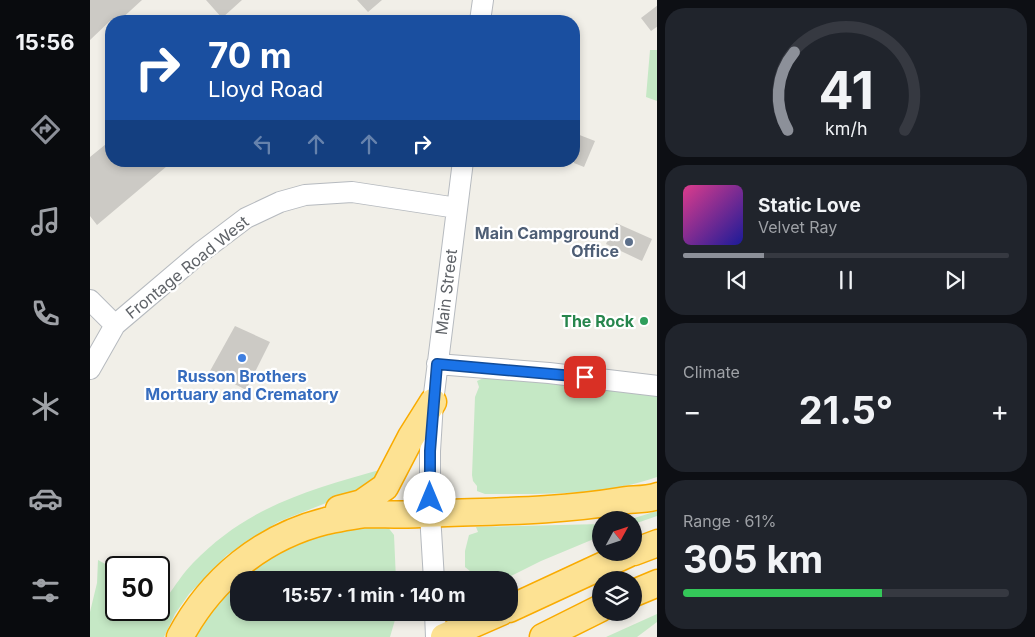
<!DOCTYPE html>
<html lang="en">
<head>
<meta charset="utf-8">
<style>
	:root { --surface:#171b24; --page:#20242c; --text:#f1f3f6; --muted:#9ea1a6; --line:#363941; --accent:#8c9099 }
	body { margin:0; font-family:Inter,sans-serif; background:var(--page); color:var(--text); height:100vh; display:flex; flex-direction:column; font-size:19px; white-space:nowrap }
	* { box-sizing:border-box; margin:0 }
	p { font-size:16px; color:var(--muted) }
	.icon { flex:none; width:28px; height:28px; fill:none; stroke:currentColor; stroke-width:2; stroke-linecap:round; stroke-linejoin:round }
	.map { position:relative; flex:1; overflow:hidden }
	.side { display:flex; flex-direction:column; gap:8px; padding:8px; background:#0d0f14; width:378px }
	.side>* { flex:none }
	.banner { position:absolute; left:15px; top:15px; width:475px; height:152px; border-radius:20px; box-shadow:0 2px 8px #0003; background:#1a4fa0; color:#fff; overflow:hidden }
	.needle { width:32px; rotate:50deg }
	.fabs { position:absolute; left:502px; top:511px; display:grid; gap:10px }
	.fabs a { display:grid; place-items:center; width:50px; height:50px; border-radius:50%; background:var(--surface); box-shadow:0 2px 8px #0003; font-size:25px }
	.speed { position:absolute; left:15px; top:556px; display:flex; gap:10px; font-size:25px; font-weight:700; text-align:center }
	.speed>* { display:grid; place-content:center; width:65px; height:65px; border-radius:50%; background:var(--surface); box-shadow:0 2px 8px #0003; line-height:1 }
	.speed .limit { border:2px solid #111; border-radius:8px; background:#fff; color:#111 }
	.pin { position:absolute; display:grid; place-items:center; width:42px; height:42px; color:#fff; margin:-21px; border-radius:10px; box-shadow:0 2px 8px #0006 }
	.me { position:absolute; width:55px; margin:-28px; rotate:0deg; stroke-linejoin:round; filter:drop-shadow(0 0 4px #0008) }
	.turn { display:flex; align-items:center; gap:18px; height:105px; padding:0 20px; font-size:22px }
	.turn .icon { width:65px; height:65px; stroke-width:2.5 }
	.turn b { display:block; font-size:35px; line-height:42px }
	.lanes { display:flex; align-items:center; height:48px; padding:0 20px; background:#0003; justify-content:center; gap:25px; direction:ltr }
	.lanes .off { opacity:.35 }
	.big { font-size:38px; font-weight:700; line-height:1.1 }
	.side .tile { flex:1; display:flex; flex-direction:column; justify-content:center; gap:8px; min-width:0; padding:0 18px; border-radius:20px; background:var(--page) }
	.side .dial { align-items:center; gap:0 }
	.dial svg { height:130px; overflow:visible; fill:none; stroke:var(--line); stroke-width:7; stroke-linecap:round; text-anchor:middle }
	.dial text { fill:var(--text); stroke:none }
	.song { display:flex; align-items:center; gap:15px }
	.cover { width:60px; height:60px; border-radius:8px; background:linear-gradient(135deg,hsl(330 70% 55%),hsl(240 70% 35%)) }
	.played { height:5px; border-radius:2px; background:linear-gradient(90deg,var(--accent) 25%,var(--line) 25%) }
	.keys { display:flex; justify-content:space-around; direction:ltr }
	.heat { display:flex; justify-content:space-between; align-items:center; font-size:28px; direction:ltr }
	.charge { height:8px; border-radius:4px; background:linear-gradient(90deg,#34c759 61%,var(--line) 0) }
	.trip { position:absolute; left:140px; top:571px; width:288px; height:50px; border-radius:20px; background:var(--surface); box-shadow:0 2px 8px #0003; font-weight:700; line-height:50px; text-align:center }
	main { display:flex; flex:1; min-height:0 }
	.menu { display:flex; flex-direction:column; width:90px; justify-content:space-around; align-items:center; background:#090b0e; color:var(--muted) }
	.menu .icon { width:35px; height:35px }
	.menu .active { color:var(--accent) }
	.menu b { font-size:22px; color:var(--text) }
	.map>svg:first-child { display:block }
</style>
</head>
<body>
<main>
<nav class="menu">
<b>15:56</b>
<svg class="icon active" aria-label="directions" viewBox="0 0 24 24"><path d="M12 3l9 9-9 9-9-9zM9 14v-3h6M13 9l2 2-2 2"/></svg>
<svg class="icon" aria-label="music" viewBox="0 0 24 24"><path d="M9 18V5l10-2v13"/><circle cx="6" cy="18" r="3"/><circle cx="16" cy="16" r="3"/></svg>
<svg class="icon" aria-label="phone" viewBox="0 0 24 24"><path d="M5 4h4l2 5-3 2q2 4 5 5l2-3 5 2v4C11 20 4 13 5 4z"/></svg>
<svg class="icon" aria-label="climate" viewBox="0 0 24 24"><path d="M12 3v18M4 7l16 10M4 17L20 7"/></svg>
<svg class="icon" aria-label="car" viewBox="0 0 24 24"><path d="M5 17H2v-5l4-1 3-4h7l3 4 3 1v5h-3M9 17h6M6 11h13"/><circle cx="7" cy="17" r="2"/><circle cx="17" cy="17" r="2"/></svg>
<svg class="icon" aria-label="filters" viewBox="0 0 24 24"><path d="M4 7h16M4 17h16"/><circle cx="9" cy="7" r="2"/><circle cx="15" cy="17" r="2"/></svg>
</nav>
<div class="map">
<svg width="568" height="637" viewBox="0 0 568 637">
	<rect width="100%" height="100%" fill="#f1efe8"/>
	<path fill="#c5e8c5" d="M560,50H567V101L556,97Z
		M398,376L567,393V477C513,496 453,494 395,494L387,491V486L383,481L382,475L385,397L389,387L387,381Z
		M293,469L288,478L259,498L236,503L188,522L137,555L99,594L85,614L74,637H0V612L7,583L8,560L26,570V610H69V593L77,597C85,586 93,573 103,563C158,506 219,490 293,469Z
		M567,511V516L544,524V520H538Z
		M287,521L298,523L297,526L304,535L306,580H149V612L307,613L300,637H99C108,620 121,605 134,592C178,548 227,530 287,521Z
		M511,524V536L451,561L413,580H391L375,567V551L379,535L388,532L386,527Z
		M567,614V622L547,637H516Z"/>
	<path fill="#cccac5" d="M0,0H52L29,21H20L0,40Z
		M116,0H152L132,18Z
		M267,0H292L278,12Z
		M568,5V26L561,31L551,18Z
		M487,134L505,141L494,167L484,163V142Z
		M21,140V161H83L7,225L0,216V157Z
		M526,223L562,239L552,261L516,244Z
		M145,326L180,342L156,390L120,371Z"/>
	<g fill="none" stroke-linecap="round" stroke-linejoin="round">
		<g stroke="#b6babf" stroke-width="22">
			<path id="secondary" d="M390,21L393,0
				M0,300L25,325
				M347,364L459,373L568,386
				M0,369L25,325L111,252L156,218L190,202L215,195L262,192L367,208
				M344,580L340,514V451L343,402L373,161
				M345,612L346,637"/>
		</g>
		<g stroke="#f9ab00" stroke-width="29">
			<path id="highway" d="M249,509L272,503L295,487L321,437L343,402
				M544,552L568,543
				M544,593L568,583
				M419,609L542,552
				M90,637C121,579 172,537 236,521C250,518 264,515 277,514C295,514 313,515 330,514C397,511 464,512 530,501C542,499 556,500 568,496
				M354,637L411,612
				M453,637L511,608"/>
		</g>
		<use href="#secondary" stroke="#fff" stroke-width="20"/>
		<use href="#highway" stroke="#fde293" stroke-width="26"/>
	</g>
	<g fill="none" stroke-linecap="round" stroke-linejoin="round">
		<g stroke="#114b97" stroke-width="12">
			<path id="route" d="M340,498V451L347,364L495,377"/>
		</g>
		<use href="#route" stroke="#1a73e8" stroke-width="9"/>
	</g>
	<circle fill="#5c6f8a" stroke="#fff" stroke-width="2" cx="539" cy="242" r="5"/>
	<circle fill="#2e9e5b" stroke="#fff" stroke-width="2" cx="554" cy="321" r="5"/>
	<circle fill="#3f7fe0" stroke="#fff" stroke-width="2" cx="152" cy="358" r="5"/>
	<g text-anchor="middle" stroke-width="4.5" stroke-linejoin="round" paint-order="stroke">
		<g font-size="16" font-weight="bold" fill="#4e5e75" stroke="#fff" text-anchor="end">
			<text x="529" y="239">Main Campground<tspan x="529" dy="18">Office</tspan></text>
		</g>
		<g font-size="16" fill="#5f6368" stroke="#fff">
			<text transform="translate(97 267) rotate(-39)" y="6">Frontage Road West</text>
			<text transform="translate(356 292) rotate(-83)" y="6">Main Street</text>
		</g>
		<g font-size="16" font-weight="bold" fill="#27864d" stroke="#fff" text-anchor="end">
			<text x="544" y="327">The Rock</text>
		</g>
		<g font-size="16" font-weight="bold" fill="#366cbe" stroke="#fff">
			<text x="152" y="382">Russon Brothers<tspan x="152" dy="18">Mortuary and Crematory</tspan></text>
		</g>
	</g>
</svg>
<div class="fabs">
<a><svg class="needle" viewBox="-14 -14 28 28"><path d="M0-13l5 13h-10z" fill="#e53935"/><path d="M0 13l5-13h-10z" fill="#9ea1a6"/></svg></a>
<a><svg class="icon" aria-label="layers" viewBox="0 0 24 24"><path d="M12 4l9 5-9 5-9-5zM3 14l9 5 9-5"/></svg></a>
</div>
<div class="speed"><div class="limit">50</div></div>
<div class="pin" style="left:495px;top:377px;background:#d93025"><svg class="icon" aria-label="arrive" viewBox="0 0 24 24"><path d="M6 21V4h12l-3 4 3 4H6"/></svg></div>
<svg class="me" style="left:340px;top:498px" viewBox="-20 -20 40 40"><circle r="19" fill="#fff"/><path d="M0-13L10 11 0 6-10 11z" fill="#1a73e8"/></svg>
<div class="trip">15:57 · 1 min · 140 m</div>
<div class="banner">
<div class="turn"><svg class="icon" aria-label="right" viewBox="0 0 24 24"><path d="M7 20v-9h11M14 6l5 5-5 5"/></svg><div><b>70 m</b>Lloyd Road</div></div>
<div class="lanes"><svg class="icon off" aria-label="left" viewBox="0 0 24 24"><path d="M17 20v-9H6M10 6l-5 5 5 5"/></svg><svg class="icon off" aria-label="ahead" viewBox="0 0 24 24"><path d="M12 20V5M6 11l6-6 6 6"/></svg><svg class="icon off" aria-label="ahead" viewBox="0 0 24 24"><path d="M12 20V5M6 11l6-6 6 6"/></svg><svg class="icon" aria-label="right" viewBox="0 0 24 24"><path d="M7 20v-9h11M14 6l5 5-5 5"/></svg></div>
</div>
</div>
<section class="side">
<div class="tile dial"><svg viewBox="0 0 100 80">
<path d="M14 69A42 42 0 1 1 86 69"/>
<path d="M14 69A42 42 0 0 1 18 21" stroke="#8c9099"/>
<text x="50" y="56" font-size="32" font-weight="700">41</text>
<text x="50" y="72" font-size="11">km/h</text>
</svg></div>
<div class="tile">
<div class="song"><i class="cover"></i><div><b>Static Love</b><p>Velvet Ray</p></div></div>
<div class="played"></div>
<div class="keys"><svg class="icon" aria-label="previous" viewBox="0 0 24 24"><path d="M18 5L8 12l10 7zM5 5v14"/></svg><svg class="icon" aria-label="pause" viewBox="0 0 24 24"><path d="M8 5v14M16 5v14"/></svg><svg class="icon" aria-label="next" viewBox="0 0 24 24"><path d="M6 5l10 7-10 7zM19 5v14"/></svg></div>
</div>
<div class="tile"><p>Climate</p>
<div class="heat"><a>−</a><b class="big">21.5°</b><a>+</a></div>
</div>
<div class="tile"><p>Range · 61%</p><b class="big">305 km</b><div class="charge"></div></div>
</section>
</main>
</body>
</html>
